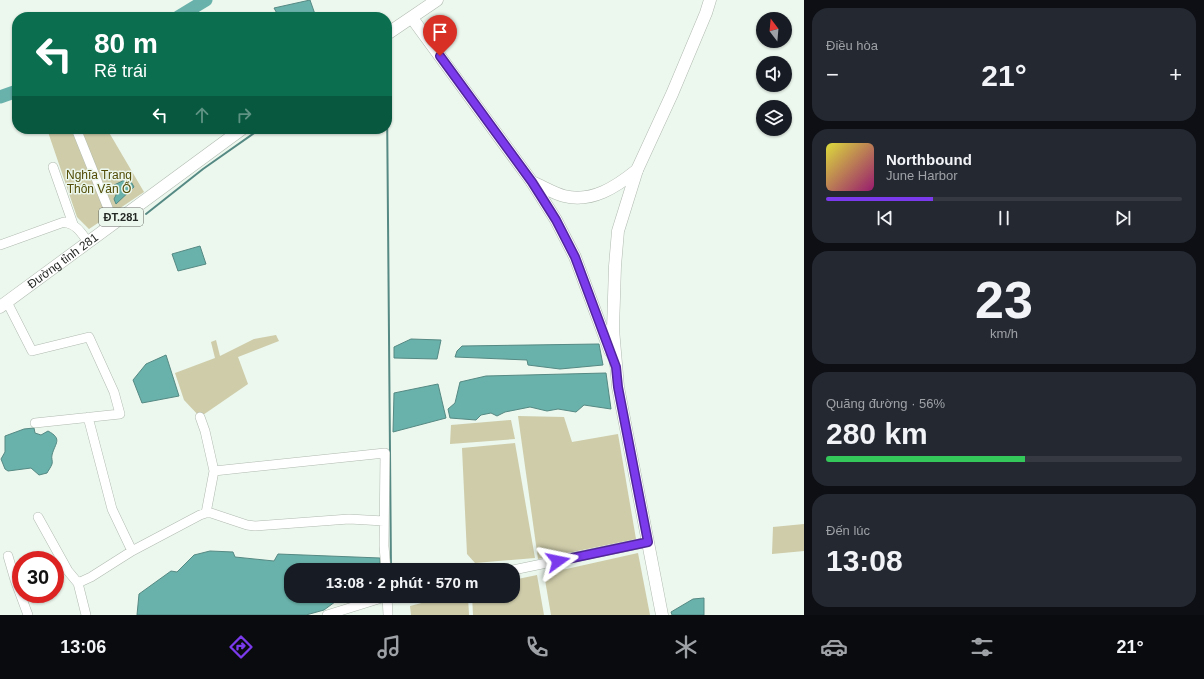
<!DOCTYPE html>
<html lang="vi">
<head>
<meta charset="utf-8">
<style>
	:root { --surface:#171b24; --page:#242831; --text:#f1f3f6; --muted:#9ea1a6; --line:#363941; --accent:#7c3aed }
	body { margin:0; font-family:Helvetica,sans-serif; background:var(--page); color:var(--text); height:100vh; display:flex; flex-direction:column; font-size:15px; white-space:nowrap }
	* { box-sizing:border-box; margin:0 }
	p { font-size:13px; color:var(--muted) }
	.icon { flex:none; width:22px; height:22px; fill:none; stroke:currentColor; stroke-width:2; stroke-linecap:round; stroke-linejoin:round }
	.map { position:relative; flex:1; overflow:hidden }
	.panel { display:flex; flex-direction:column; gap:8px; padding:8px; background:#0d0f14; width:400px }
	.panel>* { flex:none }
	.banner { position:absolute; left:12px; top:12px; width:380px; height:122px; border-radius:16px; box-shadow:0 1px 3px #0004; background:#0b6e4f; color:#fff; overflow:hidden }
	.needle { width:26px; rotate:344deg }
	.buttons { position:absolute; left:756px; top:12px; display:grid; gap:8px }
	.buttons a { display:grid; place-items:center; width:36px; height:36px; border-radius:50%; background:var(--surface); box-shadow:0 1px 3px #0004; font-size:20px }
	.speed { position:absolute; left:12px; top:551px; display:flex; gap:8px; font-size:20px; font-weight:700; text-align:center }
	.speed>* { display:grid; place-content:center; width:52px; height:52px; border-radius:50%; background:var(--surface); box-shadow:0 1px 3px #0004; line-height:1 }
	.speed .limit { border:6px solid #d22; background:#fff; color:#111 }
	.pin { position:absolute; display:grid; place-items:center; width:34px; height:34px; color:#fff; margin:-41px -17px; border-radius:50% 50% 50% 0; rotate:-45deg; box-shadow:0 0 4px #0007 }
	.pin .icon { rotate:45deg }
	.me { position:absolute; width:44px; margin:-22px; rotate:78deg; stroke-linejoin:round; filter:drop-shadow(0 0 3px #0008) }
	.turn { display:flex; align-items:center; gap:14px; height:84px; padding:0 16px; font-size:18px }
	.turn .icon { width:52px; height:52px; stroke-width:2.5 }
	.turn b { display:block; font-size:28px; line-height:34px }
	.lanes { display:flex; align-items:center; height:38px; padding:0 16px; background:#0003; justify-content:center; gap:20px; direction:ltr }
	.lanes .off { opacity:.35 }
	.big { font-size:30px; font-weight:600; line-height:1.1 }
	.panel .card { flex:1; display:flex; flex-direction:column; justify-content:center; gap:6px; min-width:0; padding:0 14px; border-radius:16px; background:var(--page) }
	.panel .dial { align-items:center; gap:0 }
	.dial b { font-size:52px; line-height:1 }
	.song { display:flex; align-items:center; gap:12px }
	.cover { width:48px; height:48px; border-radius:6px; background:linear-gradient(135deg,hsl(60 70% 55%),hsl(320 70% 35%)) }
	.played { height:4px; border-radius:2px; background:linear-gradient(90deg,var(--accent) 30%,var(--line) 30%) }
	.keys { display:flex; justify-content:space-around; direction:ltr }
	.heat { display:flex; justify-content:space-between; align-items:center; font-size:22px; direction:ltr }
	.charge { height:6px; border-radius:3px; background:linear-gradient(90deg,#34c759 56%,var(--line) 0) }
	.trip { position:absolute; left:284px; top:563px; width:236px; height:40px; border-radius:16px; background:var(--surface); box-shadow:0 1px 3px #0004; font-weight:600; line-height:40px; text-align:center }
	.tabs { display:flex; height:64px; justify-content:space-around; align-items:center; background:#090b0e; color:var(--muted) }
	.tabs .icon { width:28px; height:28px }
	.tabs .current { color:var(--accent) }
	.tabs b { font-size:18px; color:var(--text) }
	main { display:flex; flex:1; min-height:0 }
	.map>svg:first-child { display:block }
</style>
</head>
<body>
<main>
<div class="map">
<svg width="804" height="615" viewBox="0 0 804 615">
	<rect width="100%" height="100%" fill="#ecf7ed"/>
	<path fill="#cecca9" d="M47,129H107L144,192L89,229L77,217Z
		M276,335L279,341L238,357L248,384L200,417L184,400L175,373L215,358L211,342L216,340L220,356L254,339Z
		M518,416L564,417L572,442L618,434L636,539L538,559Z
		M511,420L515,439L450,444L451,425Z
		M515,443L535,558L475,563L467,554L462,448Z
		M804,524V551L772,554L773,527Z
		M638,553L650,615H551L544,574Z
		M537,575L544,615H473L472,596H513V580Z
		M448,596H468L469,615H411L410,606Z"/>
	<path fill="#69b2ab" stroke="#558983" d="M310,0L316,17H279L274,8Z
		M129,178L134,187L116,204L114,199L118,191L114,185Z
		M200,246L206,264L178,271L172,254Z
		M411,339L441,340L437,359L394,358V347Z
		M599,344L603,365L560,369L528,365L527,360L455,357L457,351L462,346Z
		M166,355L179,396L142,403L133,380L146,364Z
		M606,373L611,409L584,405L576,412L558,409L547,411L530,407L505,412L497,416L491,413L481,415L476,420L450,418L448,409L455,403L460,382L486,376Z
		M438,384L446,418L393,432L394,393Z
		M34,428L35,433L41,435L48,431C63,439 55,443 52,455C51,458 53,461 52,464C51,467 48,471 47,473L39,475L31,468L8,471L5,469L1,459L5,452V436L24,429Z
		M210,551L233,552L235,557L274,561L278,554L380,558V570H291V596H343L324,610L306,615H137L139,594L171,571L177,572L194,555Z
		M344,596H374L348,602Z
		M704,598V615H672L671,612L693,599Z"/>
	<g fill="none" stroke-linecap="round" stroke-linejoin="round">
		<path stroke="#558983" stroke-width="2" d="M387,102L391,570
			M146,214L203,169L260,129"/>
		<path stroke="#69b2ab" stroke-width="13" d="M178,17L206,0
			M0,97L17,91"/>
		<g stroke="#b0bab0" stroke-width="10">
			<path id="minor" d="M77,131L114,223
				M53,167L73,224
				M0,245L64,222C77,225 80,231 88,242
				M7,302L32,351L89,337L114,392L120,414L35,423
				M88,417L112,509L132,551
				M200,417L205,431L214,471L206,513
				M214,471L385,453L384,546L386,570
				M38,517L68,571L78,583L86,615
				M8,556L15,580L28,615
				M513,570L648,542
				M78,583L91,577L132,551L200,515L206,513H211L247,525L255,526L349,519L384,521
				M387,596L388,615
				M327,615L388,596"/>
		</g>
		<g stroke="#b0bab0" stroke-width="13">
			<g id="major">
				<path d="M412,18L532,182L556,220L575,257L610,351"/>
				<path d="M387,34L437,0"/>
				<path d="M532,182C542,186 553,193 564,196C592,203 616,187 637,170"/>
				<path id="s1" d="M0,307L242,129"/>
				<path d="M662,615L618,387L613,329L615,266L618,231L637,170L672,94L706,13L710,0"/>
			</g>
		</g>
		<use href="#minor" stroke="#fff" stroke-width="9"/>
		<use href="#major" stroke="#fff" stroke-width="12"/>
	</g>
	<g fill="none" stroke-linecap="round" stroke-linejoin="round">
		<g stroke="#51269a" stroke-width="10">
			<path id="route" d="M440,56L532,182L556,220L575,257L616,367L618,387L648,542L558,561"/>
		</g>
		<use href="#route" stroke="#7c3aed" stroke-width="7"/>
	</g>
	<g text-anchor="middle" stroke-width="3" stroke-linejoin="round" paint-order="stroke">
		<rect fill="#ecf7ed" stroke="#616761" stroke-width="1" x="99" y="208" width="44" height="18" rx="3"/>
		<g font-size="11" font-weight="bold" fill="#252925">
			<text x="121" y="221">ĐT.281</text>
		</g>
		<g font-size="12" fill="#514b05" stroke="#ecf7ed">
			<text x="99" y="179">Nghĩa Trang<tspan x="99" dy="14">Thôn Văn Ổ</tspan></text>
		</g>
		<g font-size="12" fill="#252925" stroke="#ecf7ed">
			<text dy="4" stroke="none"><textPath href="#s1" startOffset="78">Đường tỉnh 281</textPath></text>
		</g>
	</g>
</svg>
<div class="buttons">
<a><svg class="needle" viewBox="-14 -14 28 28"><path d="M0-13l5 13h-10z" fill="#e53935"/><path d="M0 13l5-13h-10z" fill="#9ea1a6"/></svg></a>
<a><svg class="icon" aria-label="sound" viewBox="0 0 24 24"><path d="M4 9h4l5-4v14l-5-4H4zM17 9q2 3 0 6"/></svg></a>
<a><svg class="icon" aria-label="layers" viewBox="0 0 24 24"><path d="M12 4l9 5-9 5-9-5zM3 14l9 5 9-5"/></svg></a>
</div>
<div class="speed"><div class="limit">30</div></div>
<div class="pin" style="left:440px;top:56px;background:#d93025"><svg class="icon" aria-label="arrive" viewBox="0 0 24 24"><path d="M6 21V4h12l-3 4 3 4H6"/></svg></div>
<svg class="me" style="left:558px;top:561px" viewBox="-20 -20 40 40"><path d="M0-17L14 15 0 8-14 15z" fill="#7c3aed" stroke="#fff" stroke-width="4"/></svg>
<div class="trip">13:08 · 2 phút · 570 m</div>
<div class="banner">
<div class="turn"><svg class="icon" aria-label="left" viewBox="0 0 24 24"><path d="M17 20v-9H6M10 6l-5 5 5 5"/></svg><div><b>80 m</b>Rẽ trái</div></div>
<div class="lanes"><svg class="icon" aria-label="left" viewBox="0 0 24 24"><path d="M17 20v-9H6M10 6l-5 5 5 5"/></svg><svg class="icon off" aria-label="ahead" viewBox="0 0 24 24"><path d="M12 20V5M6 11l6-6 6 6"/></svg><svg class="icon off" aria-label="right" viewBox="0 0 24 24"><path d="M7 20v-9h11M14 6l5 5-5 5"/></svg></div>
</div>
</div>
<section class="panel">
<div class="card"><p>Điều hòa</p>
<div class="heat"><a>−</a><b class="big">21°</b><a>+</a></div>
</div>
<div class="card">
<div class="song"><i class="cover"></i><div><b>Northbound</b><p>June Harbor</p></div></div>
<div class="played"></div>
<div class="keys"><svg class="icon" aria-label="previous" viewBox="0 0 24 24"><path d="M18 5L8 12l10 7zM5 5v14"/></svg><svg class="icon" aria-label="pause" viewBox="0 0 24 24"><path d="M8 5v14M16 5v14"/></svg><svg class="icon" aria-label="next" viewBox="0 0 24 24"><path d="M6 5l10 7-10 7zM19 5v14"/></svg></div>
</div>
<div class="card dial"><b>23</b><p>km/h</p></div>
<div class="card"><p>Quãng đường · 56%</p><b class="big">280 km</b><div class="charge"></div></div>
<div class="card"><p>Đến lúc</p><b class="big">13:08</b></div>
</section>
</main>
<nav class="tabs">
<b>13:06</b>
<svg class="icon current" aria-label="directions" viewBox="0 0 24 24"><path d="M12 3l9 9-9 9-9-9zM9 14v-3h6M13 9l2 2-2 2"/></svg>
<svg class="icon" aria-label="music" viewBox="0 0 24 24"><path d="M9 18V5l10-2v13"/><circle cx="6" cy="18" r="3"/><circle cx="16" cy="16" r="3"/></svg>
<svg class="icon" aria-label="phone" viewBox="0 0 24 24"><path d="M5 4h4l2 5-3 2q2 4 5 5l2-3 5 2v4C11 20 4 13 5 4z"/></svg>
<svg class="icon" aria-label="climate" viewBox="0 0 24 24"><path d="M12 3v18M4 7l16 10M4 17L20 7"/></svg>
<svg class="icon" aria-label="car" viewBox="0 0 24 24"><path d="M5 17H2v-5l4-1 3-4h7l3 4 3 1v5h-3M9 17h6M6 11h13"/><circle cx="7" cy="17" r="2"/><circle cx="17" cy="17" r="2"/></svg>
<svg class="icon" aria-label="filters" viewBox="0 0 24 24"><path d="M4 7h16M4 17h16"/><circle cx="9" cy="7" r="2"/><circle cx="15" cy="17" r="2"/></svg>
<b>21°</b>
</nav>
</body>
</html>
